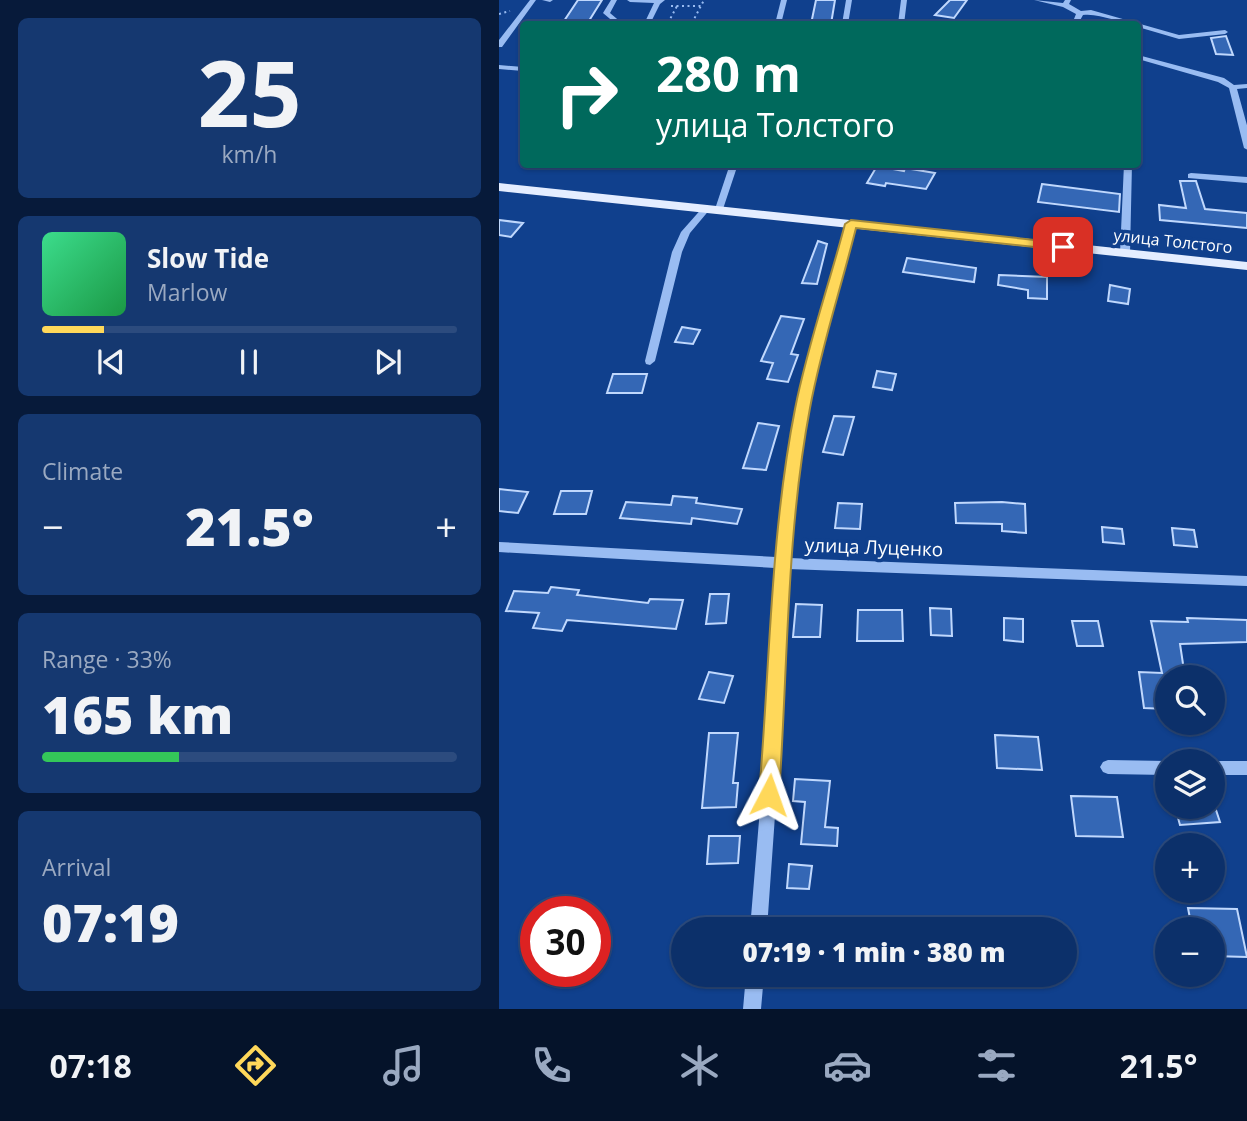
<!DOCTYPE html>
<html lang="en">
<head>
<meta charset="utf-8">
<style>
	:root { --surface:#0c306a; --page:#153870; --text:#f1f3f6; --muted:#9aa9c1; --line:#2c4b7e; --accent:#ffd85a }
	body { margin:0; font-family:"Open Sans",sans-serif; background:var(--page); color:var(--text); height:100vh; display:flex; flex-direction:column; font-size:26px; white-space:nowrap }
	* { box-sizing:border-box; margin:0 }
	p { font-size:23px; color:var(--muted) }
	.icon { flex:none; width:38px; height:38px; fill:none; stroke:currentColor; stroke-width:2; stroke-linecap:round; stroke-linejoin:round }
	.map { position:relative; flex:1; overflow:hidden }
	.details { display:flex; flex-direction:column; gap:18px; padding:18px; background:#071a3a; width:499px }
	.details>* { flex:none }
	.banner { position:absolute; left:21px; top:21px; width:621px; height:147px; border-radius:7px; box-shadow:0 2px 5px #0004,0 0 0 2px var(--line); background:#00695c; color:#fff; overflow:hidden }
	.fabs { position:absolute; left:656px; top:665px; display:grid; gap:14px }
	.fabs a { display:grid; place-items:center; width:70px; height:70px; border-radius:50%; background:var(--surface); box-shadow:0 2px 5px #0004,0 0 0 2px var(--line); font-size:35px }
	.speed { position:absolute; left:21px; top:896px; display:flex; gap:14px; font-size:35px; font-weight:700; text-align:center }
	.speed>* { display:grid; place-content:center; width:91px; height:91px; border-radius:50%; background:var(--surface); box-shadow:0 2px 5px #0004,0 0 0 2px var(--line); line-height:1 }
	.speed .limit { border:10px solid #d22; background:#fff; color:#111 }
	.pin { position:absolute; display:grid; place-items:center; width:60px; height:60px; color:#fff; margin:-30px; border-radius:14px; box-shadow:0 4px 10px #0006 }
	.me { position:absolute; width:77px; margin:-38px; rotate:4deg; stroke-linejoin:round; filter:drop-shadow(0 0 5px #0008) }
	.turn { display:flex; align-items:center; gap:24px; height:147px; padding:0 21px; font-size:32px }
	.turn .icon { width:91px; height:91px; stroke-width:2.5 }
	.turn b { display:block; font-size:49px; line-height:60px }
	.big { font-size:52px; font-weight:800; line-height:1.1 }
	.details .widget { flex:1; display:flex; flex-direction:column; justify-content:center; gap:10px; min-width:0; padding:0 24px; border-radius:10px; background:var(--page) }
	.details .dial { align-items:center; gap:0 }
	.dial b { font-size:91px; line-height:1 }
	.song { display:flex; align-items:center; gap:21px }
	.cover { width:84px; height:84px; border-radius:10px; background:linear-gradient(135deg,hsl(150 70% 55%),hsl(140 70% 35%)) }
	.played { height:7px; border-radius:4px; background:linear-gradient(90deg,var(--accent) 15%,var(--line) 15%) }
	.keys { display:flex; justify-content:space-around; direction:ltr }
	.heat { display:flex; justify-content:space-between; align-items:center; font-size:38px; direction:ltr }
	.charge { height:10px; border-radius:5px; background:linear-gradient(90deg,#34c759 33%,var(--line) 0) }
	.trip { position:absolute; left:172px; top:917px; width:406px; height:70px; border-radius:35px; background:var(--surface); box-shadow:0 2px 5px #0004,0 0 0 2px var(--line); font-weight:800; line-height:70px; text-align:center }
	.tab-bar { display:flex; height:112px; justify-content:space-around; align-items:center; background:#05132a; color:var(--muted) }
	.tab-bar .icon { width:49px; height:49px }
	.tab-bar .current { color:var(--accent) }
	.tab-bar b { font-size:32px; color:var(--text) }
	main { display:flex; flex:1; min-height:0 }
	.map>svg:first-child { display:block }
</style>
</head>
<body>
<main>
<section class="details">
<div class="widget dial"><b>25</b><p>km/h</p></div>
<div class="widget">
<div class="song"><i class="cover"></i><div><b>Slow Tide</b><p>Marlow</p></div></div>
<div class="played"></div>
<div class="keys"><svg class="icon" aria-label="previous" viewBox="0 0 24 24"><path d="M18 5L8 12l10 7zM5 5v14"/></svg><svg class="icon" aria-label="pause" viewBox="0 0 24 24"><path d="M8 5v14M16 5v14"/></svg><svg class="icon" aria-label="next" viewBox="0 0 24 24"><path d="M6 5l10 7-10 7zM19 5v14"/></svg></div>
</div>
<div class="widget"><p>Climate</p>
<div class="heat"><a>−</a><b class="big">21.5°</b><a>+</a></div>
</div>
<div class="widget"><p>Range · 33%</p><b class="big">165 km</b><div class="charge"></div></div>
<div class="widget"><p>Arrival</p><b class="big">07:19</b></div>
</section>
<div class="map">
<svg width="749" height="1009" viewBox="0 0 749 1009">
	<rect width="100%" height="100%" fill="#10408d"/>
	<path fill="#3467b5" stroke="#c0d8fd" stroke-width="2" d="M79,0H103L88,24H63Z
		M317,0H336L332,24H312Z
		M451,0H468L455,18L436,15Z
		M727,36L734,55L717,54L712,38Z
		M378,166L405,171L406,168L436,173L427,189L387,183L386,186L368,183Z
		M681,181H697L706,209L748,213V228L661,220L660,205L687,208Z
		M543,184L621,194L620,212L539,202Z
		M0,220L24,223L12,237L0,235Z
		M319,241L328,244L318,284L303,283Z
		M408,258L477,268L475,282L404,272Z
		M500,275L548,277V299L529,298V290L499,285Z
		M611,285L631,289L629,304L609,301Z
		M282,316L305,319L292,354L299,355L289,382L268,379L274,363L262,361Z
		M183,327L201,330L194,344L176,342Z
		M378,371L397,374L393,390L374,387Z
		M114,374H148L143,393H108Z
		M335,416L355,417L344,455L324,452Z
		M259,423L280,426L267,470L244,468Z
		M0,489L29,492L19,513L0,511Z
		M62,491H93L87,514H55Z
		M174,496L198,498L197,503L243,509L238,524L193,518L192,524L121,518L127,502L172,505Z
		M503,502L526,504L527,533L503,531V524L457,523L456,503Z
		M339,503L363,504L361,529L336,528Z
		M603,527L623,529L625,544L604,542Z
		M673,528L695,530L698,547L675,545Z
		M52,587L80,590L78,595L149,603L151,599L184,600L177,629L68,620L63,631L34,628L40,613L7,611L15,591L49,593Z
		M211,594H230L227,623L207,624Z
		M297,604L323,605L321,637H294Z
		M431,608L452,609L453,636L432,635Z
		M359,610H403L404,641H358Z
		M505,618L524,619V642L505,640Z
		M688,618L748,620V642L681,644L686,677H668V709L645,708L640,672L663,673L652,621L689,622Z
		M573,621H599L604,646H578Z
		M210,672L234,676L225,703L200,699Z
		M210,733H239L234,783H239L237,807L203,808Z
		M496,735L539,737L543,770L498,768Z
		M296,779L331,781L326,827L339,828L338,846L302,844L306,802L294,801Z
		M572,796L618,797L624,837L577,836Z
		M676,807H716L721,822L681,825Z
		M210,836H241L239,863L208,864Z
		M290,864L313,866L310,889L288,888Z
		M689,908L738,909L748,957L714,956V929H693Z"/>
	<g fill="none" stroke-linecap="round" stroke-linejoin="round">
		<path stroke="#99bcf2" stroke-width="2" stroke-dasharray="2 3.5" stroke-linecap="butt" d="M172,6H203
			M0,14L11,11
			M169,23L178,6
			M193,23L205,0
			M161,24H181
			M183,24H206"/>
		<path fill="#99bcf2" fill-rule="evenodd" d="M31,0H37L3,47H0V40Z
			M43,0H54L51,2Z
			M112,0H118L111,13L124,24H117L104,13Z
			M128,0H166L161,4L151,24H145L155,3L131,2Z
			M282,0H288L282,24H276Z
			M347,0H353L349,24H343Z
			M402,0H408L405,24H399Z
			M535,0L564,3L566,0H572L570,4L582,11L592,10L680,35L726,30L729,32L726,34L680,39L639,27V24C620,24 602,13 584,15L579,24H573L577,14L564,7Z
			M639,55L725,78L735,85L749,84V88L738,89L749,129V150L745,148L730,88L719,82L639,59Z
			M0,65L24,67V71L0,69Z
			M231,164H239L224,209L217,211L216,209Z
			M625,164H633L631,253L626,256L621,253Z
			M692,173L749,177V183L689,178V174Z
			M208,205L212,208L191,233L183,252L156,361L151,365L147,364L146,361L173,252L182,232L205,206Z
			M352,221L357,224L309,408L290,558L749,576V586L289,569L285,688L268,929H251L271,688L276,568L0,552V542L277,557L297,408L347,224Z
			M609,760L668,761V775L609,774L604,772L601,767L604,762Z
			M713,761H749V775H714Z
			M247,975H265L262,1009H244Z"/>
		<path fill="#e4edff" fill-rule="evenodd" d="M0,183L749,262V270L0,191Z"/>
	</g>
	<path fill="#ffd85a" stroke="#a68c3a" stroke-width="2" d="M352,220L564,243L570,247L564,250L357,228C342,288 322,348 311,408C287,535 289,667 280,795L277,802L270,805L263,802L260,795C271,667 271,536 296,409C308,347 330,285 346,224Z"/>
	<g text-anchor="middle" stroke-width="7" stroke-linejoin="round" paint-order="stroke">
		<g font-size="16" fill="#fff" stroke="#10408d">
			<text transform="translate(674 241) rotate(6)" y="6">улица Толстого</text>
		</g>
		<g font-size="19" fill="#fff" stroke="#10408d">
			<text transform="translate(375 547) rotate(2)" y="7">улица Луценко</text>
		</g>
	</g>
</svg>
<div class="fabs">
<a><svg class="icon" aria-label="search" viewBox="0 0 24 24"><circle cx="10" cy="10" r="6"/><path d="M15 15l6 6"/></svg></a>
<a><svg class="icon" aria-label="layers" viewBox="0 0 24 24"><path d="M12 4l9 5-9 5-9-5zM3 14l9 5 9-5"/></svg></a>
<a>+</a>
<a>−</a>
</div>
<div class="speed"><div class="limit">30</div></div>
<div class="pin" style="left:564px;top:247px;background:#d93025"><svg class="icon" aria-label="arrive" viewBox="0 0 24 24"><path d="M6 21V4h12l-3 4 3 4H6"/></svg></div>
<svg class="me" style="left:270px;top:795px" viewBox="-20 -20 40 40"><path d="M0-17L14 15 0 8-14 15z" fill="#ffd85a" stroke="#fff" stroke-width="4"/></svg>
<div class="trip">07:19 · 1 min · 380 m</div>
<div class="banner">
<div class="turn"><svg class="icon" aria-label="right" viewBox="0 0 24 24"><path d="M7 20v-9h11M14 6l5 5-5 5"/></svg><div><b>280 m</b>улица Толстого</div></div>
</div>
</div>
</main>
<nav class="tab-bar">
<b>07:18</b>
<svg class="icon current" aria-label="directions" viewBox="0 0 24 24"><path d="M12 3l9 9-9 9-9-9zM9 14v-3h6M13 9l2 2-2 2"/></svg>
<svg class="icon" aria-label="music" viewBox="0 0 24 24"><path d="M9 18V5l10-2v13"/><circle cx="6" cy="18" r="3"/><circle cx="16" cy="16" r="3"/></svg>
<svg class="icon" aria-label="phone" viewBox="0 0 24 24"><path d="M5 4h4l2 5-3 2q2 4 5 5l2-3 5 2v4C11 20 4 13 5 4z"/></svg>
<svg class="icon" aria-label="climate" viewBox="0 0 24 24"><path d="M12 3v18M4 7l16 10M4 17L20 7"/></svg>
<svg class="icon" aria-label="car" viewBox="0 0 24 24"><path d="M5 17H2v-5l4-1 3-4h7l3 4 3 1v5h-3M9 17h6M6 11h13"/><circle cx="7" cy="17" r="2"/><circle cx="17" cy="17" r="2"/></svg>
<svg class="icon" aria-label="filters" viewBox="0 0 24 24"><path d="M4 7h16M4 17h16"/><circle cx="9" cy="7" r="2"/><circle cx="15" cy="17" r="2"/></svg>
<b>21.5°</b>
</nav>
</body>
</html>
